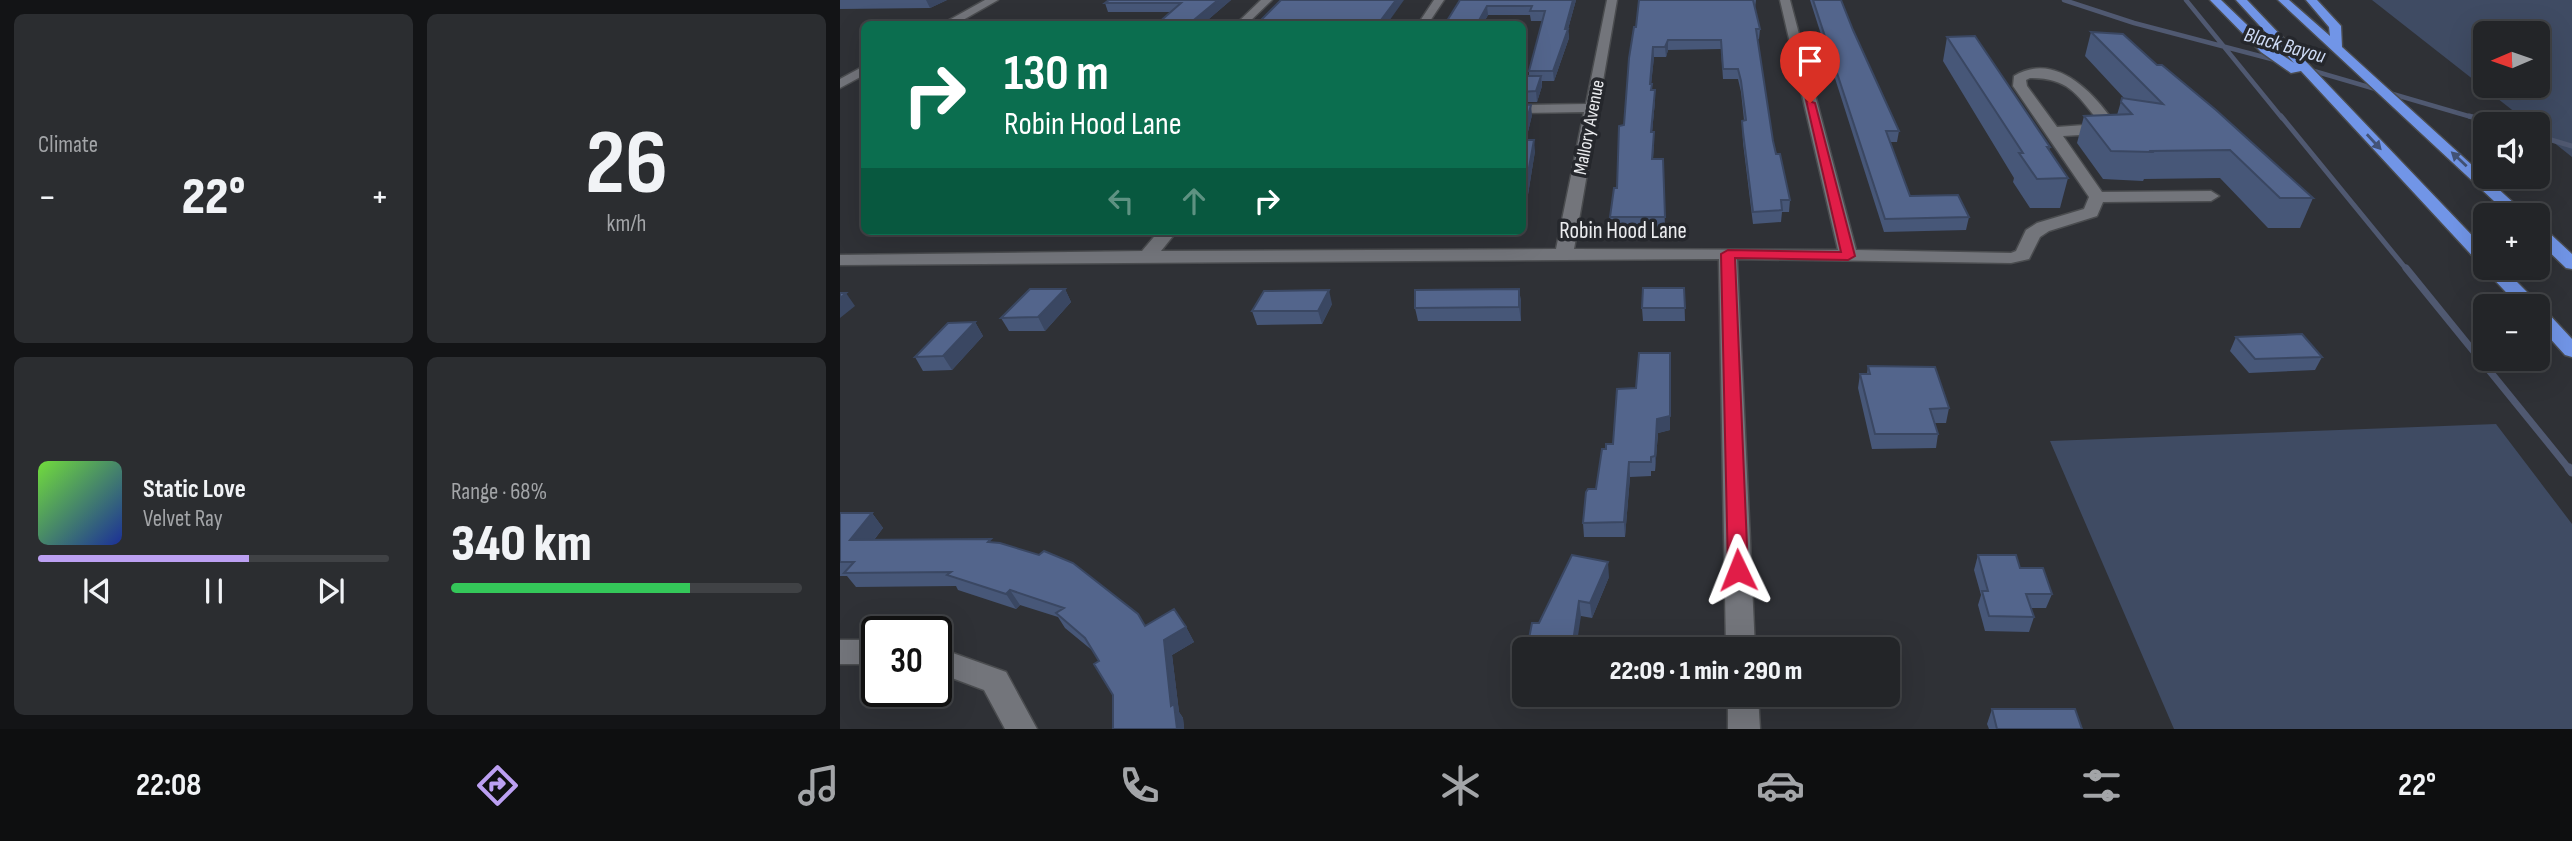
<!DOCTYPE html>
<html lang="en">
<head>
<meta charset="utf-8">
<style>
	:root { --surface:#232528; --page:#2b2d30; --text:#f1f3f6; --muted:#a3a5a8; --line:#404245; --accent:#bca0f2 }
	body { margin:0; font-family:"Sofia Sans Condensed",sans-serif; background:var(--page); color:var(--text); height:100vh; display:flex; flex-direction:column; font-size:26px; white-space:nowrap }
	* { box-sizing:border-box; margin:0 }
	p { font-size:23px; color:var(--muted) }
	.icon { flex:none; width:38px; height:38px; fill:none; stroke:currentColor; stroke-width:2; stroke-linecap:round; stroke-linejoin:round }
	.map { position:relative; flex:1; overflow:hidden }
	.details { display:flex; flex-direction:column; gap:14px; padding:14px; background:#131416; width:840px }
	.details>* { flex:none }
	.top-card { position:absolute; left:21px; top:21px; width:665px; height:214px; border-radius:10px; box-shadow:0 7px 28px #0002,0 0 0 2px var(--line); background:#0b6e4f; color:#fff; overflow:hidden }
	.needle { width:46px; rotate:268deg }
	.fabs { position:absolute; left:1633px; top:21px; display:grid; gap:14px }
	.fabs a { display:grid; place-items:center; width:77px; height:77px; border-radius:10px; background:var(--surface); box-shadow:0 7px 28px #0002,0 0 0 2px var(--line); font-size:35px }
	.speed { position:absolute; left:21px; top:616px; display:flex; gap:14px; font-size:35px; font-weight:700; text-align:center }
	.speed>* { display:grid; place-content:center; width:91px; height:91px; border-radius:50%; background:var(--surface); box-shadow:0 7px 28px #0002,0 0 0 2px var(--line); line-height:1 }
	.speed .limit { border:4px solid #111; border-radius:10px; background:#fff; color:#111 }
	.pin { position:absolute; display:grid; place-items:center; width:60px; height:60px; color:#fff; margin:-72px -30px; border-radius:50% 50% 50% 0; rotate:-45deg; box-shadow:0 0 7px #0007 }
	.pin .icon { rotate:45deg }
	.me { position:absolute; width:77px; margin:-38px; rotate:358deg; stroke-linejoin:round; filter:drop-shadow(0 0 5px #0008) }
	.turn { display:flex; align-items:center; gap:24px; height:147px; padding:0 28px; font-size:32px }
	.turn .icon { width:91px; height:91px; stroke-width:2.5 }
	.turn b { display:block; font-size:49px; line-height:60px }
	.lanes { display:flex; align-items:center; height:66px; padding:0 28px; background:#0003; justify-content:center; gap:35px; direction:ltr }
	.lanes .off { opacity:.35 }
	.big { font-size:52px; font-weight:800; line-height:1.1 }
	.details .tile { flex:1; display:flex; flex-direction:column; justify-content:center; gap:10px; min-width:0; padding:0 24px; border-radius:10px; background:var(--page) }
	.details .dial { align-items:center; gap:0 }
	.dial b { font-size:91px; line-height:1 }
	.song { display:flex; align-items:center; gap:21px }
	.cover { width:84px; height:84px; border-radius:10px; background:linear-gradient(135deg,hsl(100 70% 55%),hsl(230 70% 35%)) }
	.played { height:7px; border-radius:4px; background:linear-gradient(90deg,var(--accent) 60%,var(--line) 60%) }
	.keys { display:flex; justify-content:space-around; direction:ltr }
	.heat { display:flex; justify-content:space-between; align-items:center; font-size:38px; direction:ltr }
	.charge { height:10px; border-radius:5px; background:linear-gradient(90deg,#34c759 68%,var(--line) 0) }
	.details .tiles { flex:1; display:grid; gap:14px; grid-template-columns:repeat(2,1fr) }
	.trip { position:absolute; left:672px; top:637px; width:388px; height:70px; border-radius:10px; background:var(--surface); box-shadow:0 7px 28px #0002,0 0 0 2px var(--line); font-weight:800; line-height:70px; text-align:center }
	.tabs { display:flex; height:112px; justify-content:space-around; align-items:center; background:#0e0f10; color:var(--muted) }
	.tabs .icon { width:49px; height:49px }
	.tabs .active { color:var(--accent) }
	.tabs b { font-size:32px; color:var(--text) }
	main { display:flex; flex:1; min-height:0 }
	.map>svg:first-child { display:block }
</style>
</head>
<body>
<main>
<section class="details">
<div class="tiles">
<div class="tile"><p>Climate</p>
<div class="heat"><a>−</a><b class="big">22°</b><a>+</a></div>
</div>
<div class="tile dial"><b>26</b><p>km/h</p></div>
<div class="tile">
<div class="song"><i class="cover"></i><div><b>Static Love</b><p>Velvet Ray</p></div></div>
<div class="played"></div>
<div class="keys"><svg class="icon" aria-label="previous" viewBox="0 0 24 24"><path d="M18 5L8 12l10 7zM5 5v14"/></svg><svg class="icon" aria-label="pause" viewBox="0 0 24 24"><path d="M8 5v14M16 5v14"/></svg><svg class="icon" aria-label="next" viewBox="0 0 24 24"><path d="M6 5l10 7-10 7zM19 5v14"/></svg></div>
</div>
<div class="tile"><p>Range · 68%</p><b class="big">340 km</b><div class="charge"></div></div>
</div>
</section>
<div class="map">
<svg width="1732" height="729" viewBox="0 0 1732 729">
	<rect width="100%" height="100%" fill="#2f3136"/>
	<path fill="#3f4b63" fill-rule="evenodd" d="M1532,0H1732V157L1698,130V124H1690ZM1645,33H1698V86H1645Z
		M1656,424L1732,524V729H1334L1210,441Z"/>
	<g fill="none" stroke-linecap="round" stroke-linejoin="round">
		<path stroke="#505971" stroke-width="4.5" d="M1224,0L1294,23L1439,61
			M1346,0L1442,118
			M1467,69L1635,118"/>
		<path stroke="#505971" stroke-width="5" d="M1441,116L1567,270
			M1629,116L1657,124
			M1698,136L1732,146"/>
		<path stroke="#505971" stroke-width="7" d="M1566,268L1730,470"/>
		<path stroke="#505971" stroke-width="9" d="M1729,468L1732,472"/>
		<g stroke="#4a4c4f" stroke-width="3">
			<path id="minor" d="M145,0H158L116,24H102Z
				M421,0H432L407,24H396Z
				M594,0H604L588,24H578Z
				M767,0H777L734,249L998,250L940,0H950L1016,250L1171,253L1176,251L1186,230L1197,223L1244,209L1249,197L1173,86L1174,76C1213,52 1250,89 1271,118L1272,126L1256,134L1223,136L1262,192L1371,191L1379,196L1371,201L1263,202L1257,216L1209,231L1200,237L1189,259L1171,263L897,259L915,649H886L879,259L0,265V255L302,251L319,231H337L321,251L716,249L744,112L682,113V105L746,104ZM1190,78C1227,78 1235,92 1257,119L1258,124L1217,127L1187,86L1186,80Z
				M24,66V75L0,88V79Z
				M0,640H37V664H0Z
				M96,647L166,672L197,729H165L144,690L96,672Z
				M888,695H918L920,729H888Z"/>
		</g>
		<g stroke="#4a4c4f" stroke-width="3">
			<path id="highway" d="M1370,0H1381L1429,46L1454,63L1396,0H1407L1645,249V264L1639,263L1461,71L1451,73L1421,52Z
				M1438,0H1449L1490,36L1489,27L1466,0H1477L1501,26L1502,47L1687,215H1669Z
				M1698,227L1704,228L1732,254V269L1726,268L1698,241Z
				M1645,266L1663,268L1697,302L1698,308L1705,310L1732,339V357L1725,355L1698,325V306H1679L1647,272Z"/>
		</g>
		<use href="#minor" fill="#73757b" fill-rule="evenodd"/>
		<use href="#highway" fill="#7195e7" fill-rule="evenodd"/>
	</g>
	<path fill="#475778" d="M0,0H107L90,8L0,9Z
		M269,0H391L363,24H317L331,12H268L265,3Z
		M620,0H736L728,29L729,38L714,81H702V86L697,102H682V76H689V71L702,21H691L690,15H648L643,24H605Z
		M799,0H916L915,8L920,29L919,39H917L933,141L950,200L949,212H942L941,222L913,224L903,143L902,121L904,120L901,92L898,79H883L881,49L828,50L826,57H814L811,84H812V90H815V101L812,132L814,143L813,159H823L825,229L771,230L770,217L777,188Z
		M970,0H1001L1013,30L1059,131L1057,142H1050L1070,196L1129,217L1126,230L1044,232Z
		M1251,32L1317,65L1473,198L1460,228H1428L1380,178L1304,179L1303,181L1263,179L1237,143L1244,116L1277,115L1282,98H1284L1245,56Z
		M1107,37L1210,147L1209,150L1228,178L1220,208H1190L1173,182L1174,178L1103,61Z
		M24,82V95L19,85Z
		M682,104L692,115L686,140L695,151L686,207H682Z
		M844,288L845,321H803L802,308Z
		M225,289L231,302L205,331H169L161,318Z
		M679,289L681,302V321H578L575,308Z
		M492,304L482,324L417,325L412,311Z
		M135,322L143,336L112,370L83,371L75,357Z
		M1396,337L1482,357L1475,370L1409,373L1390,351Z
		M1028,366L1109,408L1106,423H1095L1098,434L1096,448L1032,449L1018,388L1020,374H1027Z
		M777,389L830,430L818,433L815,471H811V476L790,477L785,537H744L743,523L756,489L766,449L773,444Z
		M0,513H32L43,528L34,540L154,543L305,626L346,627L354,642L332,655L339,712L343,718L344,729H273V695L259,661L253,651L225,628L218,617L180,605L176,609L118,590L116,586L16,587L7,576H0Z
		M1138,555L1180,568L1212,594L1206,608H1191L1194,617L1189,632L1145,631L1138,605L1141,595L1134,570Z
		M769,577L752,618L741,616L699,623Z
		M684,666V695H730V700H684L681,686Z
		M1152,709L1242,729H1149L1147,724Z"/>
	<path fill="#3a4762" d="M86,0H107L90,8Z
		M378,0H391L363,24H349Z
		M556,0H564L547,24H538Z
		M733,0H736L728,29L729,38L714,81L713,71Z
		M647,6L648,15L643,24H637Z
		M828,40V50L826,57L825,47Z
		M813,47L814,57L810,95V84Z
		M701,76L702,86L697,102L696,91Z
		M815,90V101L811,143V132Z
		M691,105L692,115L683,152L682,137Z
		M694,140L695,151L686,207L684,195Z
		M225,289L231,302L205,331L198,317Z
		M679,289L681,302V321L679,307Z
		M489,290L492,304L482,324L478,311Z
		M6,293L15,306L0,318V298Z
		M135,322L143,336L112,370L103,356Z
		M830,366V430L818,433L815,471V456L817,419Z
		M789,462L790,477L785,537L784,522Z
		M32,513L43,528L22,555L10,540Z
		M768,562L769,577L752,618L750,603Z
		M170,590L180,605L176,609L166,594Z
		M739,601L741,616L736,649H732Z
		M346,627L354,642L332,655L339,712L343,718L344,729H337L331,706L324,640Z"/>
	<path fill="#53658c" stroke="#3a4762" stroke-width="2" d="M269,0H378L349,24H317L341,3H265Z
		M441,0H556L538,24H417Z
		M620,0H733L725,29H728L713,71H689L705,11H690L692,6H647L637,24H605Z
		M799,0H913L920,29H916L933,141L936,154H940L950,200H941L942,210L913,212L903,132L902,121L906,120L901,81L898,69H883L881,40H828L825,47H813L810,84H812L811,90H815L811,132H814L812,159H823L825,217H770L774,188H777L779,126L784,125L789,58L794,27H796Z
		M973,0H1001L1013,30L1059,131H1046L1070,196L1118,195L1129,217L1045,219Z
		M1251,32L1283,34L1317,65H1322L1376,110L1473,198H1440L1390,150L1311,151L1312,152L1271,151L1244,116L1292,114L1281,102L1282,98L1323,104Z
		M1135,36L1210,147H1207L1228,178L1197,179L1179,153H1183L1107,37Z
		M682,76H701L696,91L682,92Z
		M682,104L691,105L682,137Z
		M682,140H694L684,195H682Z
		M803,288H844L845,308H802Z
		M190,289H225L198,317L161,318Z
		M679,289V307L575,308V290Z
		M489,290L478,311H412L424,291Z
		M0,293H6L0,298Z
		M135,322L103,356L75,357L108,323Z
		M1462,334L1482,357L1415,359L1396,337Z
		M799,353H830V416L817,419L815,456L811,457V462H789L784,522L743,523L746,492L748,489H756L762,449H766V444H773L777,389L796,388Z
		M1028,366L1095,367L1109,408L1090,409L1098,434H1035L1020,374H1030Z
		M0,513H32L10,540L151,539L148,542L160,543L199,555L204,551L233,563L298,614L305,626L334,609L346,627L324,640L331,706L334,704L337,729H273V695L254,664L259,661L245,638L216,613L224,608L170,590L166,594L107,575L111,572L4,573L14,562H0Z
		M732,555L768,562L750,603L739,601L732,649H687L692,623H699Z
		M1138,555H1176L1180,568H1203L1212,594H1186L1194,617L1149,616L1142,591H1148Z
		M684,666V686H681Z
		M1152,709H1235L1242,729H1157Z"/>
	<defs><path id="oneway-solid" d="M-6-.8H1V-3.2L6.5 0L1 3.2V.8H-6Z" transform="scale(1.75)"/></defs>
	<g fill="#435377">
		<use href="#oneway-solid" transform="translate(1534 142) rotate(47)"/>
		<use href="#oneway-solid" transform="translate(1619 159) rotate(-137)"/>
	</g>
	<path fill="#e11d48" stroke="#92132f" stroke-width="2" d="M966,100L975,103L1015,256L1008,260L895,258L908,570L905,576L898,578L891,576L888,570L881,254L888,250L1001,252Z"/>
	<g text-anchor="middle" stroke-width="7" stroke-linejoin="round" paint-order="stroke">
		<g font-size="19" fill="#ebecef" stroke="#25272c">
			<text transform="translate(748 127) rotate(-79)" y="7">Mallory Avenue</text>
		</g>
		<g font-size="21" font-style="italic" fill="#cfdcf6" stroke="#25272c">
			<text transform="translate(1445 45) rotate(16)" y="7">Black Bayou</text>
		</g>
		<g font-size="23" fill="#ebecef" stroke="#25272c">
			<text x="783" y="238">Robin Hood Lane</text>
		</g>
	</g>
</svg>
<div class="fabs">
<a><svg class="needle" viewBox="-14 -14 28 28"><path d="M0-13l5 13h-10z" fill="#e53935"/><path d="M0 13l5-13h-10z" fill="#a3a5a8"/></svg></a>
<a><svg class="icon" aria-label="sound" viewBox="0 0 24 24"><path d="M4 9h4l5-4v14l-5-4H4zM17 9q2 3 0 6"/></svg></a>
<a>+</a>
<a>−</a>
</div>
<div class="speed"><div class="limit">30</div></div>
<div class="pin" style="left:970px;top:103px;background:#d93025"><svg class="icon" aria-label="arrive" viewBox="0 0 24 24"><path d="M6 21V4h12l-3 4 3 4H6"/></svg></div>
<svg class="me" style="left:898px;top:570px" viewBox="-20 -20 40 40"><path d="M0-17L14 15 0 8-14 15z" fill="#e11d48" stroke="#fff" stroke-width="4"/></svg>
<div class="trip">22:09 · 1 min · 290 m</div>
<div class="top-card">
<div class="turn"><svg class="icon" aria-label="right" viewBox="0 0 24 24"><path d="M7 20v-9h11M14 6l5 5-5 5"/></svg><div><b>130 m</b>Robin Hood Lane</div></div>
<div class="lanes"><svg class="icon off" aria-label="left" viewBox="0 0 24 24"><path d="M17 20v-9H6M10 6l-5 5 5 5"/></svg><svg class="icon off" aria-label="ahead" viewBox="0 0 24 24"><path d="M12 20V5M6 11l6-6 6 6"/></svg><svg class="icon" aria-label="right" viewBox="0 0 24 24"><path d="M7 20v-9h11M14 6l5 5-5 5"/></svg></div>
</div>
</div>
</main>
<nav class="tabs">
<b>22:08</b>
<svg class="icon active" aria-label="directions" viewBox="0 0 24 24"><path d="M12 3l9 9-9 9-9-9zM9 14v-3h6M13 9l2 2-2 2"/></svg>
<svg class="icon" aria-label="music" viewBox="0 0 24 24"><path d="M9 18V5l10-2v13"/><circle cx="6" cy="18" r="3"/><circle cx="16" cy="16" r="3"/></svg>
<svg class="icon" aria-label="phone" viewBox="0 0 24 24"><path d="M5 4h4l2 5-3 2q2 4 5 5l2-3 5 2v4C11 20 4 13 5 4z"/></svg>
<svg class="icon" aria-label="climate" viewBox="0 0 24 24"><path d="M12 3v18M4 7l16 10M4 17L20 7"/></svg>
<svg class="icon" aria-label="car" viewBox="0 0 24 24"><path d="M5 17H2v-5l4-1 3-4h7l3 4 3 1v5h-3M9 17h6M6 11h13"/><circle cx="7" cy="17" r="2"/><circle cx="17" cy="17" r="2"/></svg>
<svg class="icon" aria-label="filters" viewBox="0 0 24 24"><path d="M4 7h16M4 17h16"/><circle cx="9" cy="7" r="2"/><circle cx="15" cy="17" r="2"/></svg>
<b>22°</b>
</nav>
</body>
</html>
